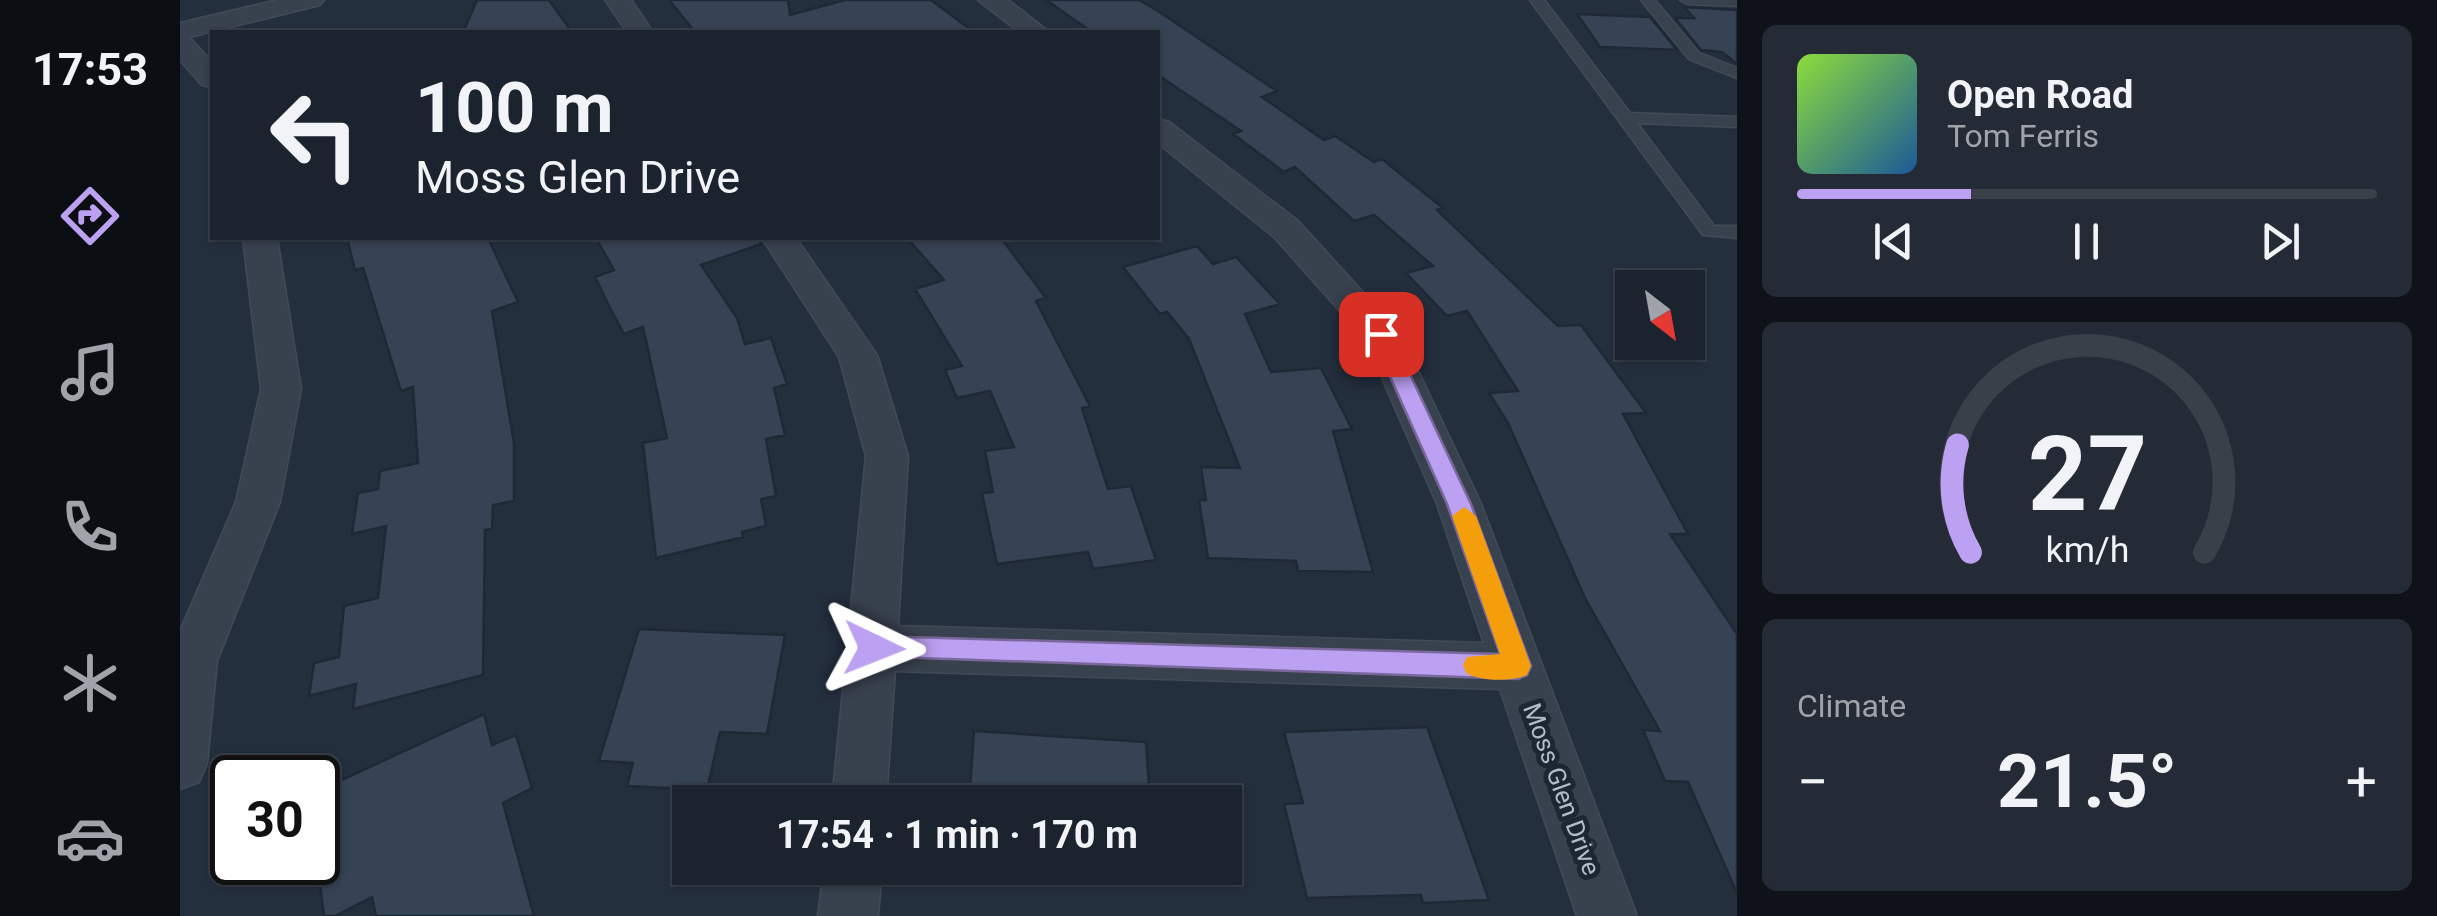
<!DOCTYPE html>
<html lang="en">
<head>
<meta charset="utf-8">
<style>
	:root { --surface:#1b232e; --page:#242b36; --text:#f1f3f6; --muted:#a0a4aa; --line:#39404a; --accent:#bca0f2 }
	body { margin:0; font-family:Roboto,sans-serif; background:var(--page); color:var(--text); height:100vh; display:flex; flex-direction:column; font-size:38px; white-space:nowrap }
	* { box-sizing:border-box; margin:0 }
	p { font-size:32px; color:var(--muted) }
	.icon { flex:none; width:55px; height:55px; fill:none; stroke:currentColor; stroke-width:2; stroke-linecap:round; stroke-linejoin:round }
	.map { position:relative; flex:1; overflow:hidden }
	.side { display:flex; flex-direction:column; gap:25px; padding:25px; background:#0f1319; width:700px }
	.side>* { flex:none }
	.banner { position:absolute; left:30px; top:30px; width:950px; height:210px; border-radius:0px; box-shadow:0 2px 8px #0004,0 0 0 2px var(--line); background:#1b232e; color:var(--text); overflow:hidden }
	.needle { width:65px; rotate:149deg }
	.fabs { position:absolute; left:1435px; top:270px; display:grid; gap:20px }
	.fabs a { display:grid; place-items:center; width:90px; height:90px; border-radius:0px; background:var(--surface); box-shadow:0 2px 8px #0004,0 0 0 2px var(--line); font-size:50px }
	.speed { position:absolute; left:30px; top:755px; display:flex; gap:20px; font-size:50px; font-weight:700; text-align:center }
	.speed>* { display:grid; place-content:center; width:130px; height:130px; border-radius:50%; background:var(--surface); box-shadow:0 2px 8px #0004,0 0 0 2px var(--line); line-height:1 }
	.speed .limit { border:5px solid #111; border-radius:15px; background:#fff; color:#111 }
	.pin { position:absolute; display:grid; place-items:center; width:85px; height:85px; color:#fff; margin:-42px; border-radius:20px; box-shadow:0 5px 15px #0006 }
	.me { position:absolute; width:110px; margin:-55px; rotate:92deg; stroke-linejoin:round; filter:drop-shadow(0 0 8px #0008) }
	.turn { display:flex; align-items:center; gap:35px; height:210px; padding:0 40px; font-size:45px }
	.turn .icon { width:130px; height:130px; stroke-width:2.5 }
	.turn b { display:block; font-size:70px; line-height:85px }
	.big { font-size:75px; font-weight:700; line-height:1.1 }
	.side .card { flex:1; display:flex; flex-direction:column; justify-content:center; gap:15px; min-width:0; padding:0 35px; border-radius:15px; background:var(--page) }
	.side .dial { align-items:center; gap:0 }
	.dial svg { height:260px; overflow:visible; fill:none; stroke:var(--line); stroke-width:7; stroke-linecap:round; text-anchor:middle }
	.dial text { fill:var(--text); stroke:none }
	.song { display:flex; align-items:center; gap:30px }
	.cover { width:120px; height:120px; border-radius:15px; background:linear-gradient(135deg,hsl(90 70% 55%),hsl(210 70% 35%)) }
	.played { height:10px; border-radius:5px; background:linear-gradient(90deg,var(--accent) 30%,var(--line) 30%) }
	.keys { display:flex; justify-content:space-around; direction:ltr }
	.heat { display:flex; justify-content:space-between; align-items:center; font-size:55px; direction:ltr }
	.trip { position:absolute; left:492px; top:785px; width:570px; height:100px; border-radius:0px; background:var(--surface); box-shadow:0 2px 8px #0004,0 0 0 2px var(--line); font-weight:700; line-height:100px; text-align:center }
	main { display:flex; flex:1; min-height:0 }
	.tabs { display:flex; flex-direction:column; width:180px; justify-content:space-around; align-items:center; background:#0b0e12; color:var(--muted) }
	.tabs .icon { width:70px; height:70px }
	.tabs .on { color:var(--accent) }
	.tabs b { font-size:45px; color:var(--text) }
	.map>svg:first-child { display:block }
</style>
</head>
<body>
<main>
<nav class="tabs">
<b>17:53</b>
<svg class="icon on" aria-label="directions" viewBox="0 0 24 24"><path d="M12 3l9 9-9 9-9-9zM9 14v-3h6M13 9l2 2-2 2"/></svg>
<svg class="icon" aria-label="music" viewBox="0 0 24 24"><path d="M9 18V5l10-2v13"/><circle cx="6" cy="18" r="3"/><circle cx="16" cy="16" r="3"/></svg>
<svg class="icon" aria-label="phone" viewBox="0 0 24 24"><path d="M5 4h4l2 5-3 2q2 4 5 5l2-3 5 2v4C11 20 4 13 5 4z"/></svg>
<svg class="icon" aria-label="climate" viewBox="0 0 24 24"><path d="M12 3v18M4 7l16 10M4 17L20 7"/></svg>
<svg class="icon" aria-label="car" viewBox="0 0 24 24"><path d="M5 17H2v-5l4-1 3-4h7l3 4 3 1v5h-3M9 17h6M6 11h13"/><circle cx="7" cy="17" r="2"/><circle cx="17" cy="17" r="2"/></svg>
</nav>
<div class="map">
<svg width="1557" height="916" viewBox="0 0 1557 916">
	<rect width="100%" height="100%" fill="#242f3e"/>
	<path fill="#364354" stroke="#1f2835" stroke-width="2.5" d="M297,0H369L392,32H283Z
		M489,0H608L610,15L665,0H751L794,32H515Z
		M866,0H959L978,11L1097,91L1082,97L1144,140L1155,136L1194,162L1202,159L1263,208L1257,210L1378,326L1401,325L1466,413L1443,414L1508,534H1490L1557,634V893L1508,782L1485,781L1463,730L1480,731L1405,598L1328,423L1309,393L1338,391L1287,311L1267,316L1226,273L1253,266L1194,215L1174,221L1115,167L1104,172L1053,134L1061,131L978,75V32H912Z
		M1504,7L1557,10V64L1542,52L1521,50L1495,18H1514Z
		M1397,14L1470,17L1497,50L1420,47Z
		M167,238H308L338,302L312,311L334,443V501L313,505L312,529L305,530L303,675L173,709L176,684L129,696L134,663L159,657L164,606L198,598L206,526L172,534L178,493L198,489L200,471L238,463L233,387L221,391L183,268L175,270Z
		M416,238H578L581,244L521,265L557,318L565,344L591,338L607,384L594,388L605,435L586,439L596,496L581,499L586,526L562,532L563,537L476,558L463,443L487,438L463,327L444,334L430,308L415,277L434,270Z
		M727,238H821L866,298L856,301L910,406L902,408L928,489L951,486L976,560L913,569L908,552L817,564L802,493L813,492L805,451L834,447L810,391L777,398L765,370L782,366L735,289L764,280Z
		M1017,246L1033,264L1056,257L1100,304L1065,314L1091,372L1141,368L1172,429L1153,431L1193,572L1118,571L1116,561L1028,558L1019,500H1026L1021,467L1060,468L1009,339L987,312L980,314L943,267Z
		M459,629L605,635L587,734L540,732L527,790L447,786L453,763L419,761Z
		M304,714L312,745L336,735L352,788L323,803L354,916H196L192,897L155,916H144L137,862H147L138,791Z
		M1247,727L1309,900L1243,903L1241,895L1127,898L1104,804L1123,803L1104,732Z
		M794,731L966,742L970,802H801L802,789L790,788Z"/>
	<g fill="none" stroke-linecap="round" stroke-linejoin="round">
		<g stroke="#414a57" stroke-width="3">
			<path id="service" d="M1350,0H1364L1450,113L1557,117V127L1457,123L1534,226H1557V238L1523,235Z
				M1461,0H1475L1519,53L1557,68V78L1509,59Z
				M1500,0H1557V6L1507,4Z"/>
		</g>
		<g stroke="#414a57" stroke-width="3">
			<path id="minor" d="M98,0H144L140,5L9,37L32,62V87L22,85L0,60V23Z
				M425,0H451L473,32H447Z
				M798,0H828L869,32H839Z
				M978,119L989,122L1118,221L1220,333L1301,504L1457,916H1397L1320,689L715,671L706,802H652L686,456L659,357L582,238H616L697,355L728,456L718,626L1304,643L1257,504L1185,339L1094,237L978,143Z
				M63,238H97L121,389L100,502L37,661L27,763L19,782L0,789V631L56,502L81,389Z
				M644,868H702L698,916H638Z"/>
		</g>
		<use href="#service" fill="#38414e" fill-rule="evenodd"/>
		<use href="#minor" fill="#38414e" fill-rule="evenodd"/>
	</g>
	<path fill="#bca0f2" stroke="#7a689d" stroke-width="2.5" d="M1201,326L1211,334L1291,504L1351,666L1347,675L1338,679L685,656L681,648L685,639L694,636L1320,654L1267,504L1191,334Z"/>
	<path fill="#f59e0b" d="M1284,507L1296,516L1351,666L1347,675C1330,682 1304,681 1287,674L1283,665L1287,657L1320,654L1272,516Z"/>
	<g text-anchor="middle" stroke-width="10" stroke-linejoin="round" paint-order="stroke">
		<g font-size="25" fill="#b4bcc9" stroke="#1d2633">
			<text transform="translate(1382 789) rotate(70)" y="9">Moss Glen Drive</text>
		</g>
	</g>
</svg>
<div class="fabs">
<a><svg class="needle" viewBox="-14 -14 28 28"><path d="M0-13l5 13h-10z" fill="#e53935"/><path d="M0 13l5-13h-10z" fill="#a0a4aa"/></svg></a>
</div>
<div class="speed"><div class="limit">30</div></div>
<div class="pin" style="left:1201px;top:334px;background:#d93025"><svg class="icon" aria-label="arrive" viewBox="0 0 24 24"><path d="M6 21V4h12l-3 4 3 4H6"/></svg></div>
<svg class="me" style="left:694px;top:648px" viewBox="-20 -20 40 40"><path d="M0-17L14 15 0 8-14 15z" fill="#bca0f2" stroke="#fff" stroke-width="4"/></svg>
<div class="trip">17:54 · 1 min · 170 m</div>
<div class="banner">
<div class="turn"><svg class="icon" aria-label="left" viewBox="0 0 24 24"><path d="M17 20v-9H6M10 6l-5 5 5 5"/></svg><div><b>100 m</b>Moss Glen Drive</div></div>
</div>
</div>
<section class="side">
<div class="card">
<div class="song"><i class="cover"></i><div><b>Open Road</b><p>Tom Ferris</p></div></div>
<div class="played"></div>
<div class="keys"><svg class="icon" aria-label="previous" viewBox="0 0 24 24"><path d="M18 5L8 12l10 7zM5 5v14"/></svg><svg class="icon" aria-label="pause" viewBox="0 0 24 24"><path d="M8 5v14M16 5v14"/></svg><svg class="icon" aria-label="next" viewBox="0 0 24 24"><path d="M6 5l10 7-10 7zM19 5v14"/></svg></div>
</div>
<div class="card dial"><svg viewBox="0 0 100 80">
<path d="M14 69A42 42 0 1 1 86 69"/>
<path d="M14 69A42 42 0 0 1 10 36" stroke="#bca0f2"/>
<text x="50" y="56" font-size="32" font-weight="700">27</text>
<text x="50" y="72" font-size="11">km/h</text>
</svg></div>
<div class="card"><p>Climate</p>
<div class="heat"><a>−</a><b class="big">21.5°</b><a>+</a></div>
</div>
</section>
</main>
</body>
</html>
